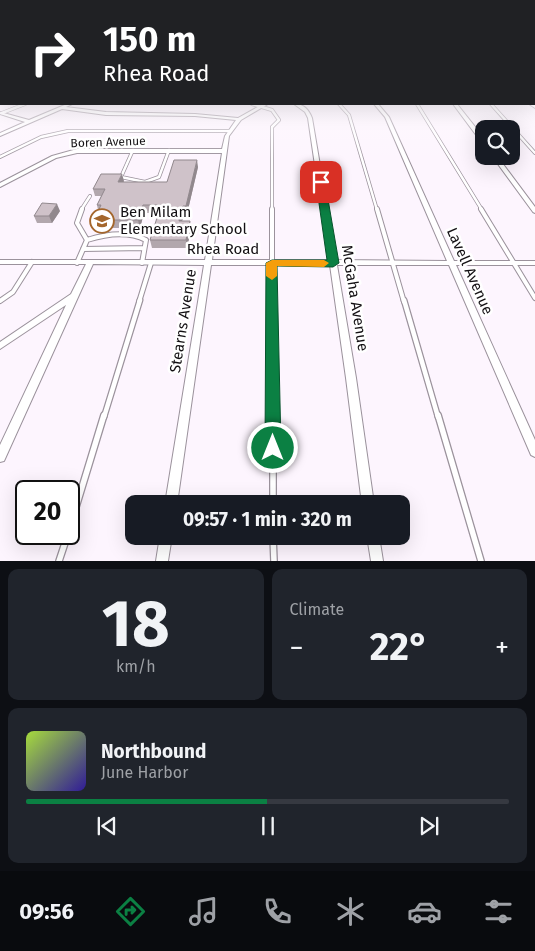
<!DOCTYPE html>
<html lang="en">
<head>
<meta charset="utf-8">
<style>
	:root { --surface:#171b24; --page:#20242c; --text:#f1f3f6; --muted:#9ea1a6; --line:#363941; --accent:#0b8043 }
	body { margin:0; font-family:"Fira Sans",sans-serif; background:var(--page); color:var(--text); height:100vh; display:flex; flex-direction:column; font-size:19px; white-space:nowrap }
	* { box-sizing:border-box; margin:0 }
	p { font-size:16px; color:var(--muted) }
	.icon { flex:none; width:28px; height:28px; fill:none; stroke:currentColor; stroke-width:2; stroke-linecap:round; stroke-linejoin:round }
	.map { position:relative; height:561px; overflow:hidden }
	.sheet { display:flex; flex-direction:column; gap:8px; padding:8px; background:#0d0f14; flex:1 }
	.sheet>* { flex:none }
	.banner { position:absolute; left:0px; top:0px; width:535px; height:105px; box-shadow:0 5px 20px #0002; background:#202124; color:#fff; overflow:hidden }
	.fabs { position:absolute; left:475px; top:120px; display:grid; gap:10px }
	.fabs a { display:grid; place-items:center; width:45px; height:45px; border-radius:10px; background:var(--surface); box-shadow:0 5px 20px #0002; font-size:25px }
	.speed { position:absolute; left:15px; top:480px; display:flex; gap:10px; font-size:25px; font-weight:700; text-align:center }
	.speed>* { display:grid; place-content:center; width:65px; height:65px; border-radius:50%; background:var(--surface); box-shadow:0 5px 20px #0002; line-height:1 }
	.speed .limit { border:2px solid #111; border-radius:8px; background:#fff; color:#111 }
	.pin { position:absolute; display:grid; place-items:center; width:42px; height:42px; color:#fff; margin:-21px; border-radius:10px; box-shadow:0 2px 8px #0006 }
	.me { position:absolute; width:55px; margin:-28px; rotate:0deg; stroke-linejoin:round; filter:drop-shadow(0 0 4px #0008) }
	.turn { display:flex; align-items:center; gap:18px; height:105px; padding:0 20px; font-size:22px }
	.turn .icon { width:65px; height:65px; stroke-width:2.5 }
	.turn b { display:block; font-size:35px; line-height:42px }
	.big { font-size:38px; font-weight:700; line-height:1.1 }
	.sheet .widget { flex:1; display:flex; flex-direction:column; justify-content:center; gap:8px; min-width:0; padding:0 18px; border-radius:10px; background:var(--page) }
	.sheet .dial { align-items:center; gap:0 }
	.dial b { font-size:65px; line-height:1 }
	.song { display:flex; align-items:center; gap:15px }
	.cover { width:60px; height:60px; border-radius:8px; background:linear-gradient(135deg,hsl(80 70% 55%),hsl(250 70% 35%)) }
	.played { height:5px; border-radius:2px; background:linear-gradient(90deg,var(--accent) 50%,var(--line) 50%) }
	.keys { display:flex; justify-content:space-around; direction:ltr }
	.heat { display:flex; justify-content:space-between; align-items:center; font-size:28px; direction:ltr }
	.sheet .tiles { flex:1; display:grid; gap:8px; grid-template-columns:1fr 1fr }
	.widget:last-child { grid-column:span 2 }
	.trip { position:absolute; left:125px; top:495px; width:285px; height:50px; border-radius:10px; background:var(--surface); box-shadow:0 5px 20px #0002; font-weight:700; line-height:50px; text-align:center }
	.tabs { display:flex; height:80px; justify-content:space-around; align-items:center; background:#090b0e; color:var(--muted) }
	.tabs .icon { width:35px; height:35px }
	.tabs .on { color:var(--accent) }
	.tabs b { font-size:22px; color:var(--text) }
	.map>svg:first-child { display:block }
</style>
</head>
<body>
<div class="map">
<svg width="535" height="561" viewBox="0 0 535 561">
	<rect width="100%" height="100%" fill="#fdf5fe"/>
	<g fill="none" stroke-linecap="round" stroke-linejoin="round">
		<g stroke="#9b929c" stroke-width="4">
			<path id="service-far3" d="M252,104L272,110L279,120L272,127V210
				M339,104L349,115L377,210
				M417,104L482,210
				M491,104L535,153
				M2,113L25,104
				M133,150L121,177L145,182L159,177L169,150
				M0,157L41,137L68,131H230
				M81,210L90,196"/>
		</g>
		<g stroke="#9b929c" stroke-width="6">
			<path id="service-far2" d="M82,209L77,223L87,240
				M272,209V302
				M377,209L404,302
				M481,209L535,298
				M83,249L144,248
				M77,263L87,240C106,234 128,231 146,240L142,263
				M0,301L13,292L32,262
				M139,302L151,263"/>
		</g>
		<g stroke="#9b929c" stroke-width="7">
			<path id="service-far1" d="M272,300L273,417
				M404,300L438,417
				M104,417L140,300"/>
		</g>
		<g stroke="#9b929c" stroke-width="8">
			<path id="service" d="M273,415V504
				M438,415L481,561
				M69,530L104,415
				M273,536L274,561
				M59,561L68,534"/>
		</g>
		<g stroke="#9b929c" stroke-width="2">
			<path id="minor" d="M0,94H1V97H0Z
				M67,104H72L66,107L106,112L195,114L238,118L263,104H268L241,120L229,136L212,260H329L308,118L305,112L294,104C303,103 309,110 312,118L336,260L447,261L385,117L374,104H378L389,117L454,261H535V265H456L535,440V457L531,455L449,265H337L356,378L374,504H362L346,378L330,265H211L177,504H165L204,265L93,264L4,461L0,462V445L66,305L0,349V342L71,294L86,264H0V260H205L222,153H77L56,158L0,187V183L52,156L77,149H222L225,136L236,120L195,116L106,115L62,109L0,136V133L25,122L0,114V112L29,120Z
				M453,104H457L484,138V143H482Z
				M529,104L535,105V108Z
				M492,156H497L535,207V213L533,212Z
				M160,536H172L168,561H156Z
				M367,536H379L383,561H371Z"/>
		</g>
		<use href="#service-far3" stroke="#fff" stroke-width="2.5"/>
		<use href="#service-far2" stroke="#fff" stroke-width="4"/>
		<use href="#service-far1" stroke="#fff" stroke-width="4.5"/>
		<use href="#service" stroke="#fff" stroke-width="5.5"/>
		<use href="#minor" fill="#fff" fill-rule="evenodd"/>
	</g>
	<path fill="#b2a7ad" d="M198,167L187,214H184L182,221L191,229L187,248H152L150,240L159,213H144L140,228H96L94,220L98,210L97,205L101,196H95L93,189L124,181L123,182H167Z
		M60,211L52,223H37L34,216Z"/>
	<path fill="#91888d" d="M197,160L198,167L187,214L186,206Z
		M122,174L124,181L120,190L118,182Z
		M57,204L60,211L52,223L49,216Z
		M143,205L144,213L140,228L138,220Z
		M183,206L184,214L180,229L179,221Z
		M190,221L191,229L187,248L186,240Z"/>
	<path fill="#cfc2c9" stroke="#91888d" d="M174,160H197L186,206H183L179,221H190L186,240H150L161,205H143L138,220H94L101,205H97L105,189H93L101,174H122L118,182H167Z
		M42,203L57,204L49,216H34Z"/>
	<linearGradient id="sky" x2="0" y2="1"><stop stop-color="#99bbf0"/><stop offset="0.5" stop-color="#fefaff"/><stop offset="1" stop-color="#fefaff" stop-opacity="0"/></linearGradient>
	<rect width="535" height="159" fill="url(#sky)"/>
	<path fill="#0b8043" stroke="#07532c" d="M321,179L325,182L339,263L333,267L277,266L281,448L278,453L273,456L267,453L265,448L266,263L272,260H327L316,182Z"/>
	<path fill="#f59e0b" d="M272,260H324L329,263L324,267L277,266V276L272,280L266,276V263Z"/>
	<defs>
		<g id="school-ring" transform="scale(1.25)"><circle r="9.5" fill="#fff" stroke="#a4662c" stroke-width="1.5"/><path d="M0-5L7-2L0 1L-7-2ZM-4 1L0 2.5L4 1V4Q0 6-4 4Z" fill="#a4662c"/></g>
	</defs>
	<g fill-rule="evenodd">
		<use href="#school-ring" x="102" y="221"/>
	</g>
	<g text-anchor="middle" stroke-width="5" stroke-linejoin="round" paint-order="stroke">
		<g font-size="12" fill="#131013" stroke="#fff">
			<text transform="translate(108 142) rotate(-2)" y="4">Boren Avenue</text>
		</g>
		<g font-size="15" fill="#131013" stroke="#fff" text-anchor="start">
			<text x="120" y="217">Ben Milam<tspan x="120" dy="17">Elementary School</tspan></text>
		</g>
		<g font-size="15" fill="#131013" stroke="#fff">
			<text x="223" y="254">Rhea Road</text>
			<text transform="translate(470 271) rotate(66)" y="5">Lavell Avenue</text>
			<text transform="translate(355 298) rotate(81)" y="5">McGaha Avenue</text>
			<text transform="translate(183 321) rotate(-81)" y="5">Stearns Avenue</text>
		</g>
	</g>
</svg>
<div class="fabs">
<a><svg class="icon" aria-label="search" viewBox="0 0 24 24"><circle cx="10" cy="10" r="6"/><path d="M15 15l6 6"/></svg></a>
</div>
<div class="speed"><div class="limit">20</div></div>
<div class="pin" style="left:321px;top:182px;background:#d93025"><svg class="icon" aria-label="arrive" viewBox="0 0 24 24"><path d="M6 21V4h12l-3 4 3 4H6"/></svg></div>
<svg class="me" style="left:273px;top:448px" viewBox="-20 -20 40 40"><circle r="17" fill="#0b8043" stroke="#fff" stroke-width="3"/><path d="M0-11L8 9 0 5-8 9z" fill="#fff"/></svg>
<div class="trip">09:57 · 1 min · 320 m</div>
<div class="banner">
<div class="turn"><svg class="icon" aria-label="right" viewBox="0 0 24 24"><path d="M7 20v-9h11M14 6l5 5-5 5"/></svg><div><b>150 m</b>Rhea Road</div></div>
</div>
</div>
<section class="sheet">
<div class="tiles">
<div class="widget dial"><b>18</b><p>km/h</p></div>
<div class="widget"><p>Climate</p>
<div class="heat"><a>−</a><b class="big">22°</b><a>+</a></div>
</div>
<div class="widget">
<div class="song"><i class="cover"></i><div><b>Northbound</b><p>June Harbor</p></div></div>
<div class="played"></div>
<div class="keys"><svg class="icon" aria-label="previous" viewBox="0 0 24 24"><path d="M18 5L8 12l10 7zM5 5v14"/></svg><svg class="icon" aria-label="pause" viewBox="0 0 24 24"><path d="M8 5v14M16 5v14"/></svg><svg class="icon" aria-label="next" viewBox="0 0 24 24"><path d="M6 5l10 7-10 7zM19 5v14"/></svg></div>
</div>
</div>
</section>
<nav class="tabs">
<b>09:56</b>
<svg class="icon on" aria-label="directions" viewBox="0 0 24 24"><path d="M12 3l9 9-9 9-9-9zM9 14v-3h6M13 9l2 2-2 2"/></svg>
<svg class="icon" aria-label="music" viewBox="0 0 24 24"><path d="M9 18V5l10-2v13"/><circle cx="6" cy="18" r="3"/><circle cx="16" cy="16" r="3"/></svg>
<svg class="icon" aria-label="phone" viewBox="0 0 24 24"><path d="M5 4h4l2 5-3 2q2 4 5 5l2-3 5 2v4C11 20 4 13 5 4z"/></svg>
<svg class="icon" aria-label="climate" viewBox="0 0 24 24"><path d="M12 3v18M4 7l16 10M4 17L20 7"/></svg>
<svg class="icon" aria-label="car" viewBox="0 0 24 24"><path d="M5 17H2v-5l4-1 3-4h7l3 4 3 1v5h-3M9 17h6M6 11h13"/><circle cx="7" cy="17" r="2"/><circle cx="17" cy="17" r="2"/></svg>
<svg class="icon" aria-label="filters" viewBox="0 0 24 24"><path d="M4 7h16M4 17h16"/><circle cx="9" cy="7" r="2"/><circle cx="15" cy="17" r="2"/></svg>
</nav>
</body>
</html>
